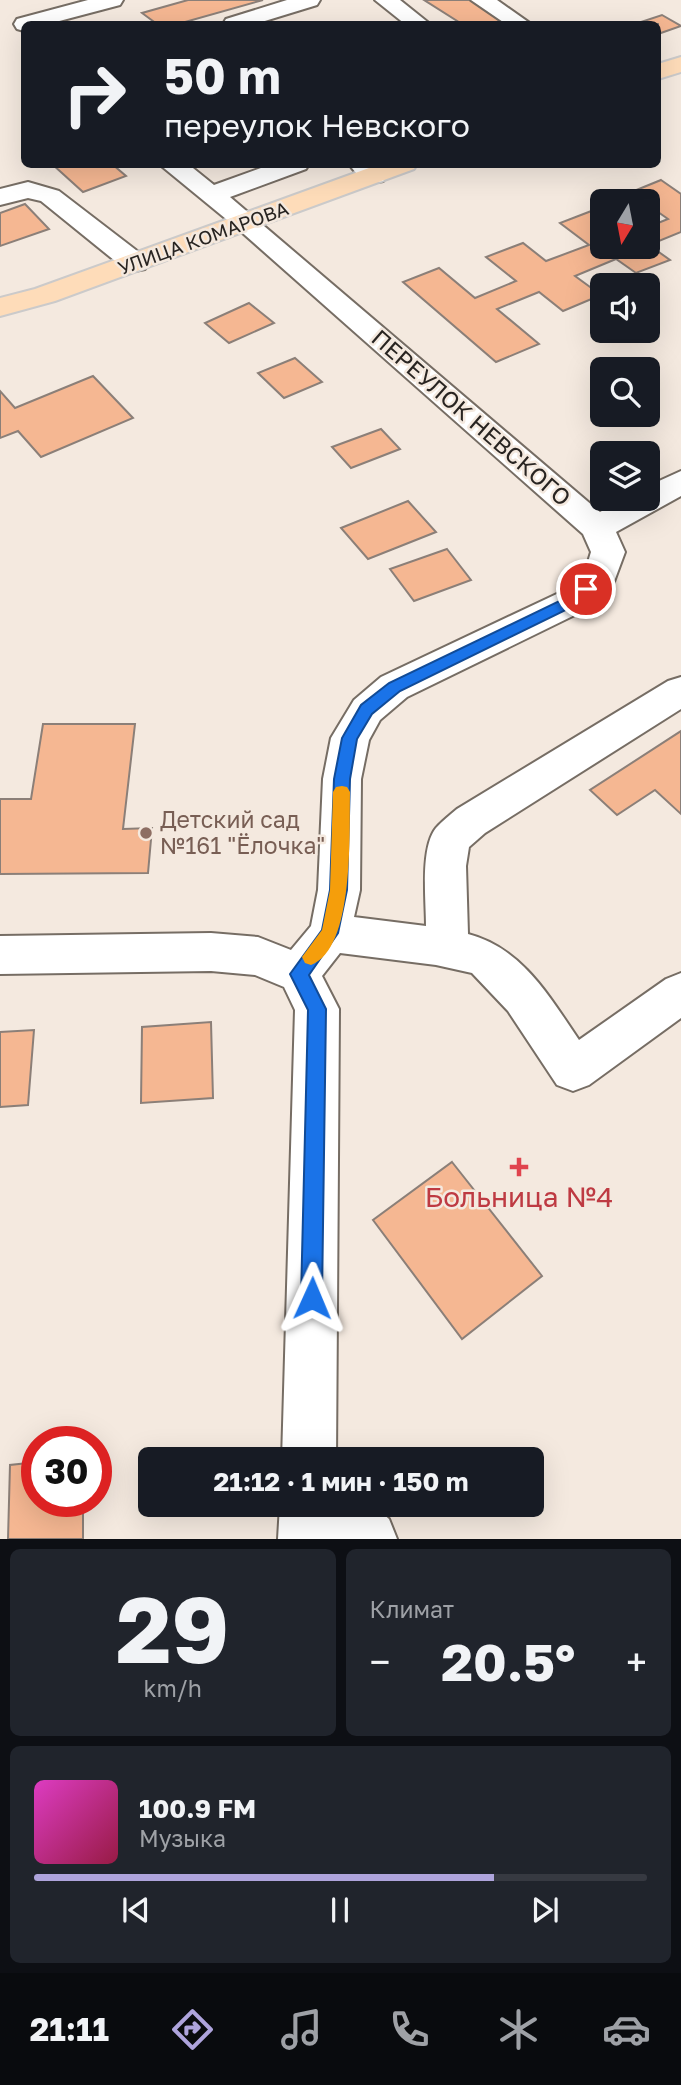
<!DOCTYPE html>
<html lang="ru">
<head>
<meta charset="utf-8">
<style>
	:root { --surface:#171b24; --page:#20242c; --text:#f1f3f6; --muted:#9ea1a6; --line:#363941; --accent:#aea4dc }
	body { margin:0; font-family:"Golos Text",sans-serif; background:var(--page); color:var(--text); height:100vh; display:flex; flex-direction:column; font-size:26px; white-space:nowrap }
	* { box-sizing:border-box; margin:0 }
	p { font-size:23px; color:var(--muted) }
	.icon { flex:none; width:38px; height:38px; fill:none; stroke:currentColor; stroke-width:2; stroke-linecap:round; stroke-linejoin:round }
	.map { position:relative; height:1539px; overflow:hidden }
	.details { display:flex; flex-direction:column; gap:10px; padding:10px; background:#0d0f14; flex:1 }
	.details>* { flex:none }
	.top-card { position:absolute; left:21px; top:21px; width:640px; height:147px; border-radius:10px; box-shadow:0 7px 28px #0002; background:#171b24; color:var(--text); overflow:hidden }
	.needle { width:46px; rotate:190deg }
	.tools { position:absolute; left:590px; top:189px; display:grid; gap:14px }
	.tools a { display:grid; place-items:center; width:70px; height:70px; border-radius:10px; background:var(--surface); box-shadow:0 7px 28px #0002; font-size:35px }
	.speed { position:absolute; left:21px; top:1426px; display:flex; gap:14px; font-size:35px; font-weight:700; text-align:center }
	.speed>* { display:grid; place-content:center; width:91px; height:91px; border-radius:50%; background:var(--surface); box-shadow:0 7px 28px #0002; line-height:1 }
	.speed .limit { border:10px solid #d22; background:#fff; color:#111 }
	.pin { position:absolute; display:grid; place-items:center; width:60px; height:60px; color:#fff; margin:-30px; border:4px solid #fff; border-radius:50%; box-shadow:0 2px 7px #0007 }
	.me { position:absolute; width:77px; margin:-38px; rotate:1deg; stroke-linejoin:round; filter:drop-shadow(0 0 5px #0008) }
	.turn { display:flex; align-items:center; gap:24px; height:147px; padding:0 28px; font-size:32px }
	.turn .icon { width:91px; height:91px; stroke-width:2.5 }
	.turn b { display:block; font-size:49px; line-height:60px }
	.big { font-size:52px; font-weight:700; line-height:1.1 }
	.details .widget { flex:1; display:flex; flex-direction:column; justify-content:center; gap:10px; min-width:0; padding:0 24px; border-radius:10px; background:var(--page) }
	.details .dial { align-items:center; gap:0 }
	.dial b { font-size:91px; line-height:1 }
	.song { display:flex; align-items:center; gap:21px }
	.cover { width:84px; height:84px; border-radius:10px; background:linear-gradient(135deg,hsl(310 70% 55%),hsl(340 70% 35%)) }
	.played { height:7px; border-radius:4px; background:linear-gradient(90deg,var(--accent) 75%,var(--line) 75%) }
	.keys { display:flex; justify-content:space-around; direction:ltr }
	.heat { display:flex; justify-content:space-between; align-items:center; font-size:38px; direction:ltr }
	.details .tiles { flex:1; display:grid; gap:10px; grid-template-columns:1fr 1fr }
	.widget:last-child { grid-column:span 2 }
	.trip { position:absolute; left:138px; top:1447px; width:406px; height:70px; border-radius:10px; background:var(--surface); box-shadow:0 7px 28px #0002; font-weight:700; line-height:70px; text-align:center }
	.menu { display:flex; height:112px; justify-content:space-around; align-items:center; background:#090b0e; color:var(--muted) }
	.menu .icon { width:49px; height:49px }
	.menu .selected { color:var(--accent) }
	.menu b { font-size:32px; color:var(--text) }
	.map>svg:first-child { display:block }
</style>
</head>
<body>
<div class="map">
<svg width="681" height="1539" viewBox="0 0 681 1539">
	<rect width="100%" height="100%" fill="#f4e9df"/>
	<path fill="#f5b792" stroke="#8b7f78" stroke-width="2" d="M188,0H263L178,24H157L142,13Z
		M424,0H470L509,24H462Z
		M662,15L681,26L658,34V24H635Z
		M52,164H112L126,176L83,192Z
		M661,180L681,194V232L649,245L670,260L636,273L616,259L575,276L601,295L563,311L539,292L497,309L539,344L496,362L403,282L439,268L475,298L516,281L486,257L523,243L546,261L589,245L560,223L594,210L602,216V247H648V227L668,219L648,205V201H641L629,193Z
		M25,204L49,229L0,246V213Z
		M249,303L274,323L229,343L205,323Z
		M295,358L322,382L284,398L258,373Z
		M93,376L133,418L41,457L18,431L0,438V391L15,408Z
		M381,429L400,449L351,468L332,447Z
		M408,501L436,532L368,559L341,528Z
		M447,549L471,580L414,601L390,569Z
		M43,724H135L123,829L152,828L148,873L0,874V799H31Z
		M681,731V814L655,790L617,815L590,790Z
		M211,1022L213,1098L141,1103L142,1027Z
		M34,1030L28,1105L0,1107V1032Z
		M452,1162L542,1276L462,1339L373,1220Z
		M37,1462V1502H83V1539H8L10,1465Z"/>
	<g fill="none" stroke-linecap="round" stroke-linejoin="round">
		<g stroke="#766d64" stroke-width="4">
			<path id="minor" d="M88,0H123L120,5L48,24H24V31L17,29L14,24L17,19Z
				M287,0H320L317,5L255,24H223L226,19Z
				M375,0H400L430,24H405Z
				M471,0H497L531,24H506Z
				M159,164H188L214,185L272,164H309L306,169L230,197L600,512L624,499H648V486L681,471V496L616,532L625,552L612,587L585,610L407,697L380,720L369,740L361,779L360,890L354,917L426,926C426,900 420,848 436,828C442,821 450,815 457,809L668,681L681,677V709L485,833L469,847L466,866L468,934C522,948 549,996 579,1040L666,979L681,973V1018L589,1085L573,1091L557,1085L508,1011L472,973L436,965L340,953L322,976L339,1009L336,1460H282L295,1010L284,987L255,975L211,971L0,974V936L211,933L258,937L291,950L311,926L318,890L323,779L331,738L354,700L381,677L561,592L585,572L591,552L583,534L237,228Z
				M349,164H376L387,176L383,181C367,185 358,177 349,164Z
				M28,182L59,191L145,257L149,263L145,269L135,271L125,269L41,201L28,198L0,205V189Z
				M280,1505H373L389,1519L397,1539H278Z"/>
		</g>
		<g stroke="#cbcaca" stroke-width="4">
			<path id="major" d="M681,57V72L658,79V64Z
				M380,164H417L414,169L55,301L0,316V298L35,289Z"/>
		</g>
		<use href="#minor" fill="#fff" fill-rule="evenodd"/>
		<use href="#major" fill="#fedcb9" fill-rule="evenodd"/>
	</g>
	<path fill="#1a73e8" stroke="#114b97" stroke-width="2" d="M586,584L594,589L578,604L400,691L372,714L357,739L350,779L347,890L338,933L309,975L326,1009L322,1298L319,1306L312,1309L304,1306L301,1298L308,1010L290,974L322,930L330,890L334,779L342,738L361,705L389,683L568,597Z"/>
	<path fill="#f59e0b" d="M342,786L347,787L350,792C349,831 355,949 311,965L305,963L302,957L322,930L330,890L333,792L336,787Z"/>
	<circle fill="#8d6e63" stroke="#f4e9df" stroke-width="2.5" cx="146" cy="833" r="7"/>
	<path fill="#e0444e" stroke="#f4e9df" stroke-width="2.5" d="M515.5 1156.5h7v7h7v7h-7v7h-7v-7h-7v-7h7z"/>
	<g text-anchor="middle" stroke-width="5" stroke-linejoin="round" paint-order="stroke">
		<g font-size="19" fill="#282421" stroke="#f4e9df">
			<text transform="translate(203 238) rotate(-20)" y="7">УЛИЦА КОМАРОВА</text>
		</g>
		<g font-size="23" fill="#282421" stroke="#f4e9df">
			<text transform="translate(471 418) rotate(41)" y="8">ПЕРЕУЛОК НЕВСКОГО</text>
		</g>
		<g font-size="23" fill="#785e54" stroke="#f4e9df" text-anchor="start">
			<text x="160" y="828">Детский сад<tspan x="160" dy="26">№161 "Ёлочка"</tspan></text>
		</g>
		<g font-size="28" fill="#be3a42" stroke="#f4e9df">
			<text x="519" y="1207">Больница №4</text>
		</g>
	</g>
</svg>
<div class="tools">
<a><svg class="needle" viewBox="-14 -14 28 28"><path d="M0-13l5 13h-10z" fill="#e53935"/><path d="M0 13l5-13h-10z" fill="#9ea1a6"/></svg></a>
<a><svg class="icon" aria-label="sound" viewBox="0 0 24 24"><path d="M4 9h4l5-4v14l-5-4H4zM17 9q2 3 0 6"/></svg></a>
<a><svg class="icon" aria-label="search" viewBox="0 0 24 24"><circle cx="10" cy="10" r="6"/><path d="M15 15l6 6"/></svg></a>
<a><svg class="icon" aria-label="layers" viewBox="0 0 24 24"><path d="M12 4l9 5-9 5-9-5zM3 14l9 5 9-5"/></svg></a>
</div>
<div class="speed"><div class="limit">30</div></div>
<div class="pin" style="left:586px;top:589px;background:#d93025"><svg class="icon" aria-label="arrive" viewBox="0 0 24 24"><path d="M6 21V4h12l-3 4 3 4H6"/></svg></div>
<svg class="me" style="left:312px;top:1298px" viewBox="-20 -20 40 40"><path d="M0-17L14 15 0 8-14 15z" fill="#1a73e8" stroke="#fff" stroke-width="4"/></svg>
<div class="trip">21:12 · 1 мин · 150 m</div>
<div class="top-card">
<div class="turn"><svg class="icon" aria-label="right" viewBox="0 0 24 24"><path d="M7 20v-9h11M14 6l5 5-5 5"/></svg><div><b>50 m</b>переулок Невского</div></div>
</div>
</div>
<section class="details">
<div class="tiles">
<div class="widget dial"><b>29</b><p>km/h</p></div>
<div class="widget"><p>Климат</p>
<div class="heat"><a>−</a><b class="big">20.5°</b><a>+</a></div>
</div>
<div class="widget">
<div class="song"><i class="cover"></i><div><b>100.9 FM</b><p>Музыка</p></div></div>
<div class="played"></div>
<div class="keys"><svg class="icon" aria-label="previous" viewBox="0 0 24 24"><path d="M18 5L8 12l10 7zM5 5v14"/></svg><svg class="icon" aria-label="pause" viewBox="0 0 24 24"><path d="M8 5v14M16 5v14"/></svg><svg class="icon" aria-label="next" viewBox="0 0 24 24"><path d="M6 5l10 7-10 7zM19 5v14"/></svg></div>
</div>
</div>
</section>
<nav class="menu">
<b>21:11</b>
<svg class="icon selected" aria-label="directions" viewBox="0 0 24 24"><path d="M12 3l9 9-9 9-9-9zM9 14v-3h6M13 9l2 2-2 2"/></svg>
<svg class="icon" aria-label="music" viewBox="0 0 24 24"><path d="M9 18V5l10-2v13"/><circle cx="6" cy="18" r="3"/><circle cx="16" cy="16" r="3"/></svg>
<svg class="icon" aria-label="phone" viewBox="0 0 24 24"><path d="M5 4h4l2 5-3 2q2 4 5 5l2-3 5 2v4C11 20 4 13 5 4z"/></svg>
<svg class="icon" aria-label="climate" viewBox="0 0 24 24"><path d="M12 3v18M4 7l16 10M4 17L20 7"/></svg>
<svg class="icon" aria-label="car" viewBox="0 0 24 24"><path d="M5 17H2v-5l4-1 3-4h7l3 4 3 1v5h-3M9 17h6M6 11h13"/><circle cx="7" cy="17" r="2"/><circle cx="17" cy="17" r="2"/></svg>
</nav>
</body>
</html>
